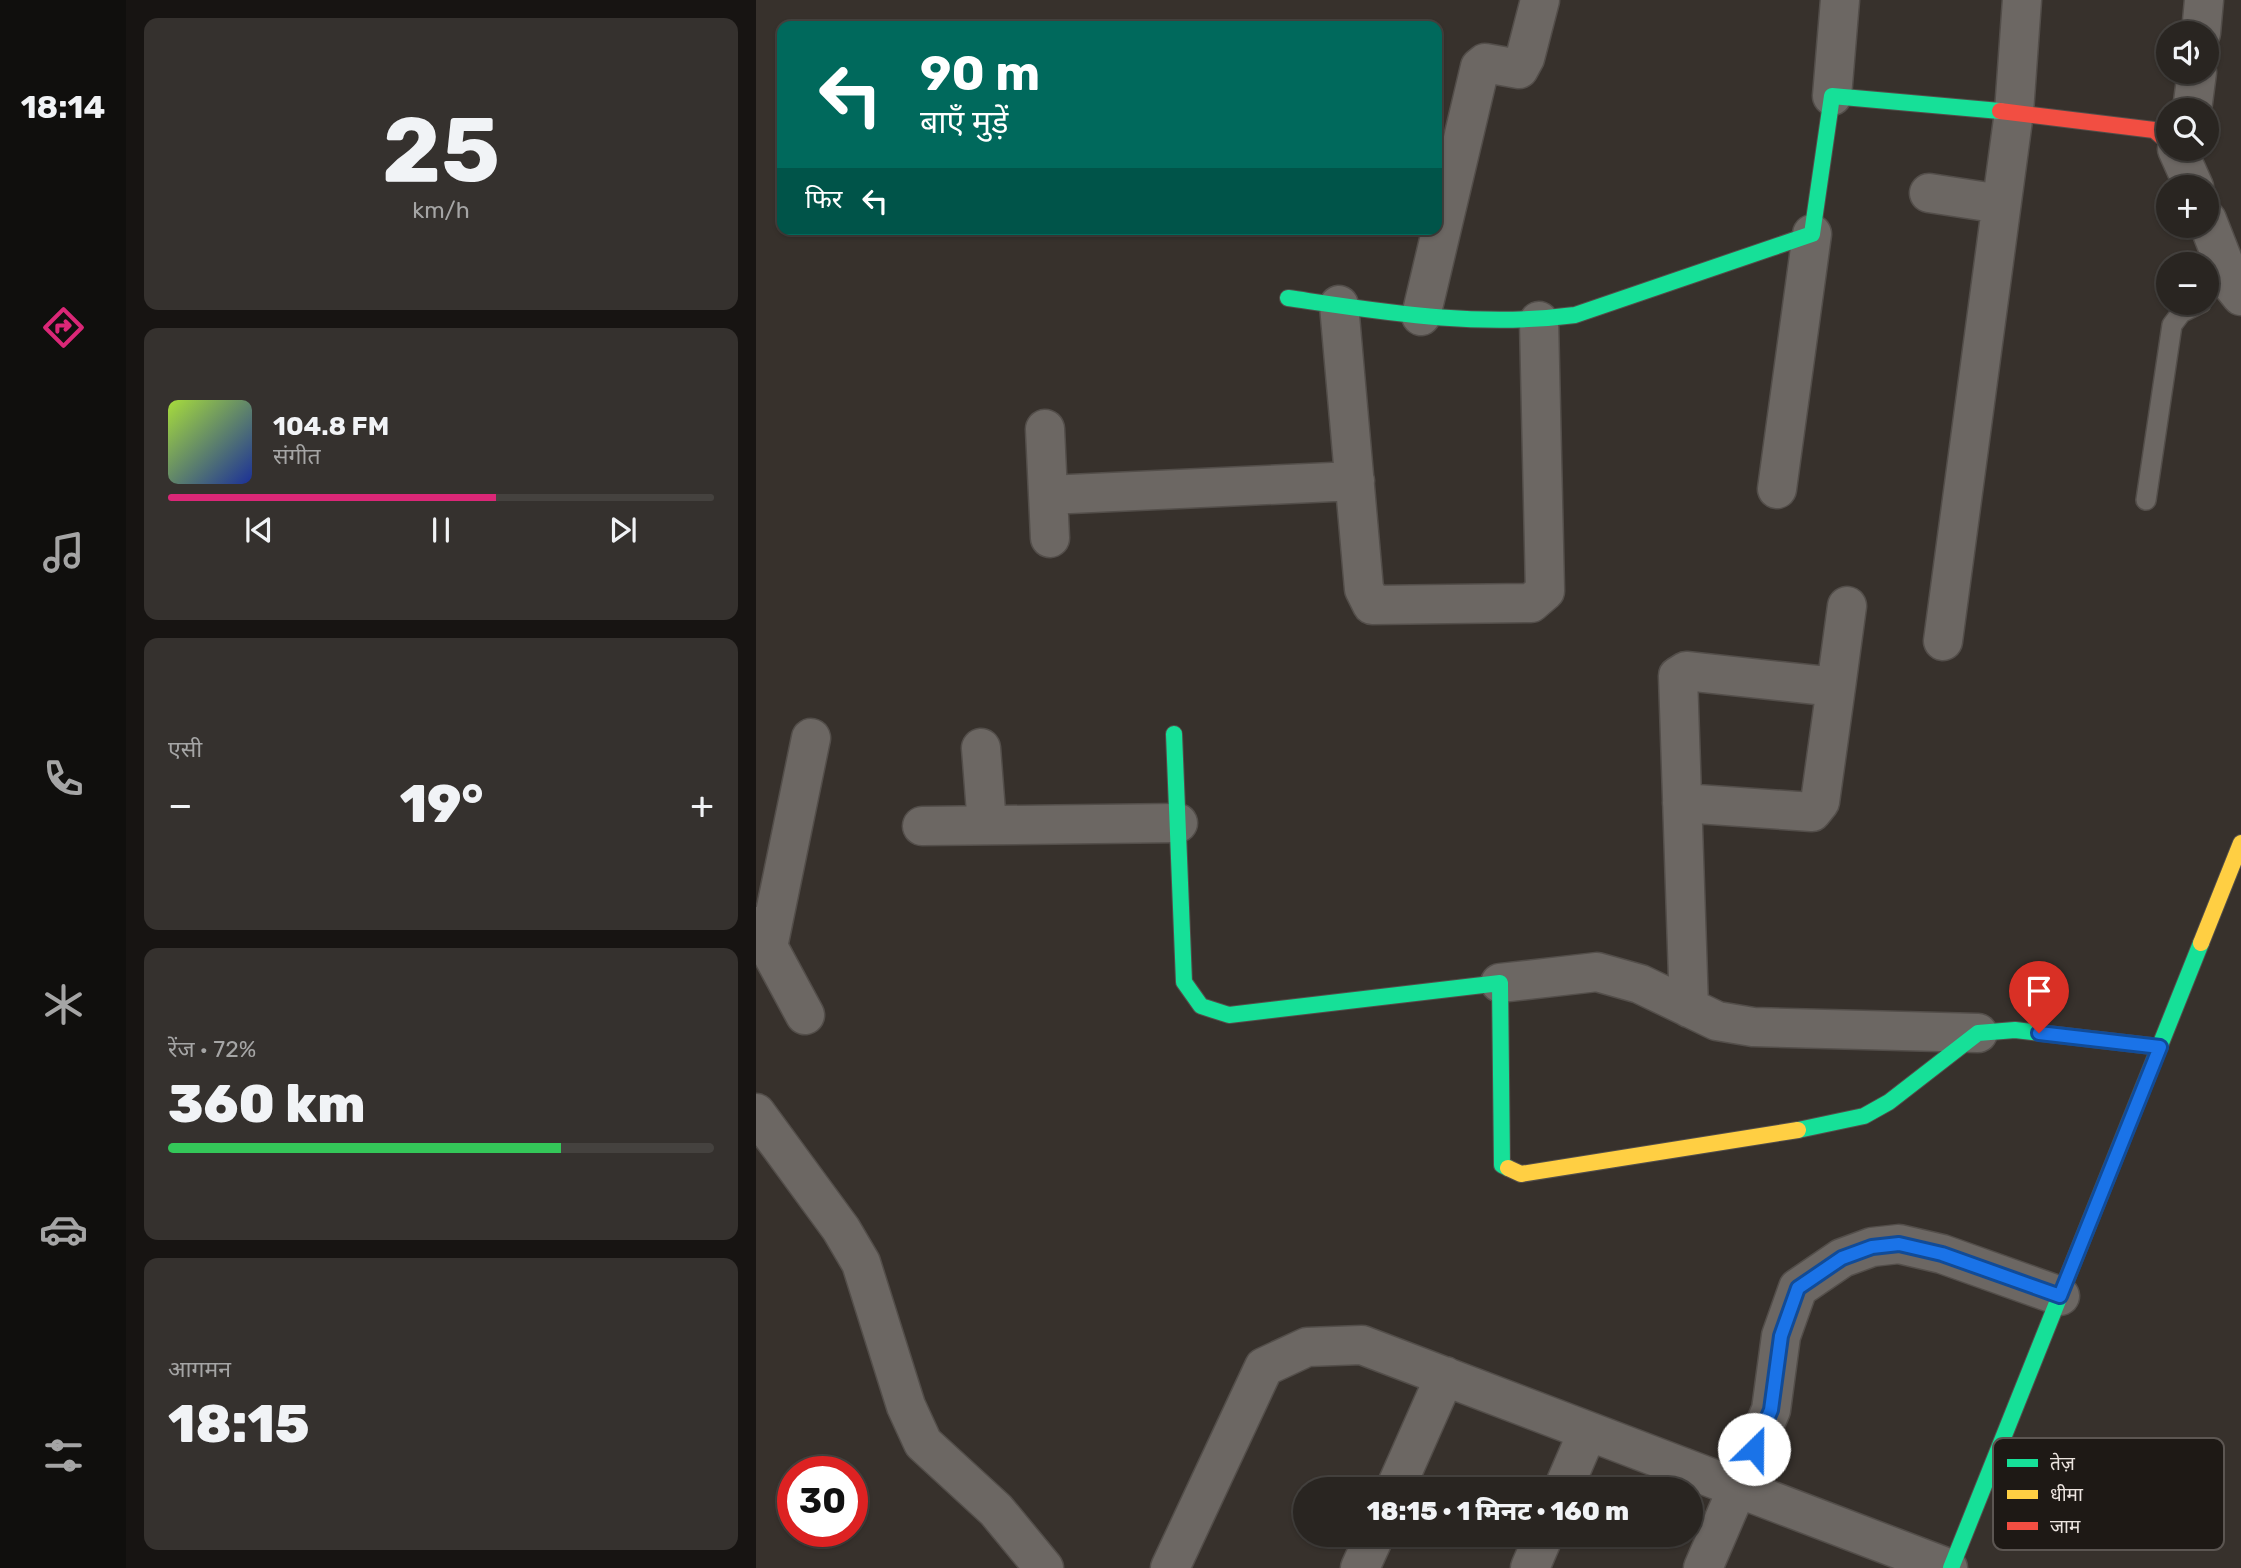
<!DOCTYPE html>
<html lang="hi">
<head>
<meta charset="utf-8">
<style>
	:root { --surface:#292521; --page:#35312e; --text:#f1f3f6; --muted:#a5a5a5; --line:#45423f; --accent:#db2777 }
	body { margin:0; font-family:Rubik,"Noto Sans Devanagari",sans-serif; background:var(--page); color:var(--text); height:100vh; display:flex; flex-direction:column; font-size:26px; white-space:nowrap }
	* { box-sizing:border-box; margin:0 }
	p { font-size:23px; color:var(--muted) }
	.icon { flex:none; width:38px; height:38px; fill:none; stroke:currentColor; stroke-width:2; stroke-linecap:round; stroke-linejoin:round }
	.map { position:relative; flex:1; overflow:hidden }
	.drawer { display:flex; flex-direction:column; gap:18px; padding:18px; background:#171412; width:630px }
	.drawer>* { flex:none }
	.guide { position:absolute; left:21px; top:21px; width:665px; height:214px; border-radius:14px; box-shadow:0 2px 5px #0004,0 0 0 2px var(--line); background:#00695c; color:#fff; overflow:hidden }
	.controls { position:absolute; left:1400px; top:21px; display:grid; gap:14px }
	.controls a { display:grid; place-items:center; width:63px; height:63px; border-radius:50%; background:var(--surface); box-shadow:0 2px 5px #0004,0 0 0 2px var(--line); font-size:35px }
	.speed { position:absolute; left:21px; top:1456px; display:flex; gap:14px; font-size:35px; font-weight:700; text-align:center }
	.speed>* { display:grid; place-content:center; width:91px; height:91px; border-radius:50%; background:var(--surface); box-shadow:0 2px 5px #0004,0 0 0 2px var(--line); line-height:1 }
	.speed .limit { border:10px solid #d22; background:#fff; color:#111 }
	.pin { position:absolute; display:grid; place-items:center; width:60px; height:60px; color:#fff; margin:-72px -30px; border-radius:50% 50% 50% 0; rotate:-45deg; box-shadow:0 0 7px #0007 }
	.pin .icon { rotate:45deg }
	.me { position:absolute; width:77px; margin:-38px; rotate:23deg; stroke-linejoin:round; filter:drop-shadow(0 0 5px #0008) }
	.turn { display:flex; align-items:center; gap:24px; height:147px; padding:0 28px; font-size:32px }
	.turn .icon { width:91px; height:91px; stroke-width:2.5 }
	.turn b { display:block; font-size:49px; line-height:60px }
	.then { display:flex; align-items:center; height:66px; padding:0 28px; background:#0003; gap:14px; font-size:26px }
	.big { font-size:52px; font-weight:800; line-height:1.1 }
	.drawer .tile { flex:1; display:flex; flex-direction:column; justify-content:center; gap:10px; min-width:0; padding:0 24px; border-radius:14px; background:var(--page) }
	.drawer .dial { align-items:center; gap:0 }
	.dial b { font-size:91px; line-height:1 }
	.song { display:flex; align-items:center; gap:21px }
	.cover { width:84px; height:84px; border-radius:10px; background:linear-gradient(135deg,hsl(80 70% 55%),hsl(230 70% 35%)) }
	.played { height:7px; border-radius:4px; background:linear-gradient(90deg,var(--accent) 60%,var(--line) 60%) }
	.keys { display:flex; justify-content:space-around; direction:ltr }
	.heat { display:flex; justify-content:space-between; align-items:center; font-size:38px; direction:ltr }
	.charge { height:10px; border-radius:5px; background:linear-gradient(90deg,#34c759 72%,var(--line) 0) }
	.trip { position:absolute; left:537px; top:1477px; width:410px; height:70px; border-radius:35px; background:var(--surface); box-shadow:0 2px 5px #0004,0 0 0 2px var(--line); font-weight:800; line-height:70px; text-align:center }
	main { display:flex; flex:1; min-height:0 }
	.tabs { display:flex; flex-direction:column; width:126px; justify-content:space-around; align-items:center; background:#100f0d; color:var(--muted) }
	.tabs .icon { width:49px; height:49px }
	.tabs .on { color:var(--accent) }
	.tabs b { font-size:32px; color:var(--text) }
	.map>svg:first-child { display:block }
</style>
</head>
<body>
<main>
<nav class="tabs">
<b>18:14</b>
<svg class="icon on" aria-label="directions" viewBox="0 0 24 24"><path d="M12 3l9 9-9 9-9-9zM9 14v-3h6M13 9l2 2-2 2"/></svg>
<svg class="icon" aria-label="music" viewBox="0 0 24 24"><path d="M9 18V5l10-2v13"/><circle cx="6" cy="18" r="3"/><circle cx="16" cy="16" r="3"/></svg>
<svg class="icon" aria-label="phone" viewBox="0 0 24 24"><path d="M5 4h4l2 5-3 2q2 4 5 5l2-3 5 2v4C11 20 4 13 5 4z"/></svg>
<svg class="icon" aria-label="climate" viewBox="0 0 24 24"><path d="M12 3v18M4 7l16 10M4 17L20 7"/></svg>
<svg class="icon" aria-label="car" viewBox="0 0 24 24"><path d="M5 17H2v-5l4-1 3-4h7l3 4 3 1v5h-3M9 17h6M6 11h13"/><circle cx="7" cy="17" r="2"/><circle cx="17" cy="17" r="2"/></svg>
<svg class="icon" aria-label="filters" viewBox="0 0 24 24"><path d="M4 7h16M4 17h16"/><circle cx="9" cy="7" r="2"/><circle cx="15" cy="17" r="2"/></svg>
</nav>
<section class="drawer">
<div class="tile dial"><b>25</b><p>km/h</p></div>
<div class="tile">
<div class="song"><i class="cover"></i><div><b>104.8 FM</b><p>संगीत</p></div></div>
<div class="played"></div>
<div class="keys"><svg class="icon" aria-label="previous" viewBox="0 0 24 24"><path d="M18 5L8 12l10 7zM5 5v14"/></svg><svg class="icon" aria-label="pause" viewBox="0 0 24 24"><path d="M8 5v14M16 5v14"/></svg><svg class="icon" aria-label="next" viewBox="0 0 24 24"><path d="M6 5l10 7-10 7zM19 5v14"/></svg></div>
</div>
<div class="tile"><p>एसी</p>
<div class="heat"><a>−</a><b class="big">19°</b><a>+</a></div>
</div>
<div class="tile"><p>रेंज · 72%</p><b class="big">360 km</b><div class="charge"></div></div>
<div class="tile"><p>आगमन</p><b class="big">18:15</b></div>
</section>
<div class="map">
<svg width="1485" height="1568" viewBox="0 0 1485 1568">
	<rect width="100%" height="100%" fill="#37312c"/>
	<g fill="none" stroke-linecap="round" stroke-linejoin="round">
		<g stroke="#534e4a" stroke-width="22">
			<path id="lane" d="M1390,500L1416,325L1425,313L1445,303"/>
		</g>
		<g stroke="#534e4a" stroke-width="41">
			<path id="street" d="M1445,33L1448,0
				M1076,96L1084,0
				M1436,110L1441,72
				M1421,149L1438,187
				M1173,193L1245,204
				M1451,220L1477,286L1485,296
				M583,305L608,589L616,605L775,603L789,591L783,321
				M665,316L724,67L729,63L763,69L769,58L784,0
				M289,429L294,538
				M1021,489L1056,234
				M292,495L599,481
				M1187,641L1258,112L1266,0
				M225,748L231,825
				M926,803L1056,812L1064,802L1080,687
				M166,826L422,823
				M1,926L49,1015
				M12,947L55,738
				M744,983L841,972L884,984L961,1021L997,1027L1222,1033
				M933,1008L922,676L930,671L1080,687L1091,606
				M0,1113L85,1229L105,1263L150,1406L167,1443L240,1510L288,1568
				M639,1489L689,1376
				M807,1489L832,1431
				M414,1568L508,1367L551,1347L606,1345L1192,1568
				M604,1568L619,1535
				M774,1568L788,1535
				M947,1568L1015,1410L1025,1336L1042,1288L1086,1258L1116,1247L1143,1244L1186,1254L1304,1296"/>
		</g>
		<g stroke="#534e4a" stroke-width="18">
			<path id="fast" d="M532,298C628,312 722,328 819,315L1056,234L1076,96L1244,111
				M418,734L428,982L445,1006L473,1015L744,983L746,1165L752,1168
				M1042,1130L1108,1116L1133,1102L1222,1033L1259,1030L1404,1047
				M1195,1568L1445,943"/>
		</g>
		<g stroke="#534e4a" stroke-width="18">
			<path id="slow" d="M1445,943L1485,843
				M752,1168L765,1174L1042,1130"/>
		</g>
		<g stroke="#534e4a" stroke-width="18">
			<path id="jam" d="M1244,111L1398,130L1412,142"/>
		</g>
		<use href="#lane" stroke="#6c6763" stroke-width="19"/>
		<use href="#street" stroke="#6c6763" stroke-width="38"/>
		<use href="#fast" stroke="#16e098" stroke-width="16"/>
		<use href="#slow" stroke="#ffcf43" stroke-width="16"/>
		<use href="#jam" stroke="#f24e42" stroke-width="16"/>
	</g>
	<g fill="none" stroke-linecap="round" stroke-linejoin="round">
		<g stroke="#114b97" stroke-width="18">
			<path id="route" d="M998,1449L1015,1410L1025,1336L1042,1288L1086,1258L1116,1247L1143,1244L1186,1254L1304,1296L1404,1047L1283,1033"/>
		</g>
		<use href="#route" stroke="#1a73e8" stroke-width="12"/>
	</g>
	<rect x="1237" y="1438" width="231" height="112" rx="10" fill="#1e1915" stroke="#5c5652" stroke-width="2"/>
	<rect x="1251" y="1459" width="31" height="8" fill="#16e098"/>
	<rect x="1251" y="1490" width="31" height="9" fill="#ffcf43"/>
	<rect x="1251" y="1522" width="31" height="8" fill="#f24e42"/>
	<g font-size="19" fill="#ece4df">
		<text x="1294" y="1470">तेज़</text>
		<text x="1294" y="1501">धीमा</text>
		<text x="1294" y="1533">जाम</text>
	</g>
</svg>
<div class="controls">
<a><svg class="icon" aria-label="sound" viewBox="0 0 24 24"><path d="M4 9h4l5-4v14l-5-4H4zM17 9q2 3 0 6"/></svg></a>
<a><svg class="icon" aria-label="search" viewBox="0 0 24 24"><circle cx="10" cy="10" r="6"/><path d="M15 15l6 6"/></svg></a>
<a>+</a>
<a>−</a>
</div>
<div class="speed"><div class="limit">30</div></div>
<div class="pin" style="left:1283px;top:1033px;background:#d93025"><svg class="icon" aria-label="arrive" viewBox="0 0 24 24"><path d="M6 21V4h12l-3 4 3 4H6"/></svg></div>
<svg class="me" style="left:998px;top:1449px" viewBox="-20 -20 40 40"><circle r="19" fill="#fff"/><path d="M0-13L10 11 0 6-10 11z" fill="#1a73e8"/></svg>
<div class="trip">18:15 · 1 मिनट · 160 m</div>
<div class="guide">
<div class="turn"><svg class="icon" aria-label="left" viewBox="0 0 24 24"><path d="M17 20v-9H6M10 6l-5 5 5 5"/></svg><div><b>90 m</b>बाएँ मुड़ें</div></div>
<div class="then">फिर<svg class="icon" aria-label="left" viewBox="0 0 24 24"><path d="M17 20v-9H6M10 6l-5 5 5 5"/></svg></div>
</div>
</div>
</main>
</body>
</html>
